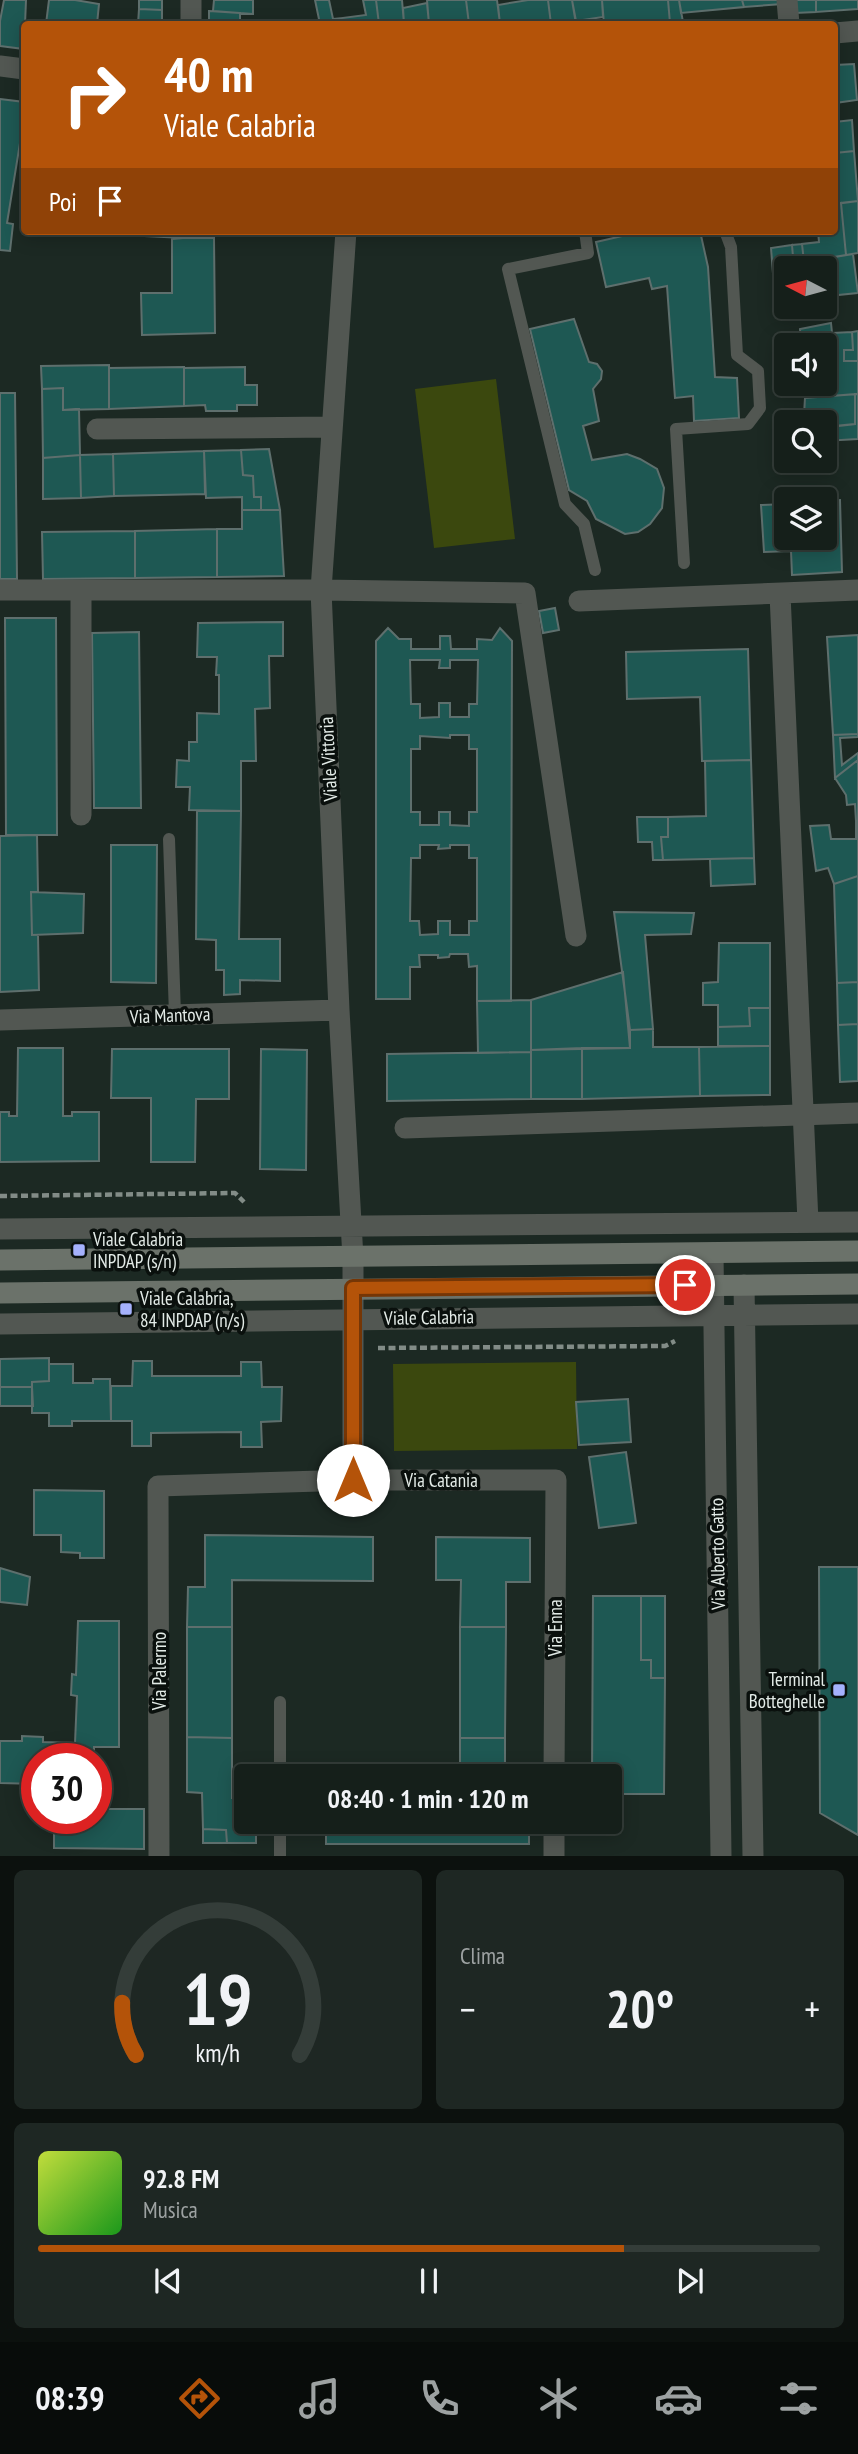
<!DOCTYPE html>
<html lang="it">
<head>
<meta charset="utf-8">
<style>
	:root { --surface:#151f1a; --page:#1e2723; --text:#f1f3f6; --muted:#9da2a2; --line:#343d39; --accent:#b45309 }
	body { margin:0; font-family:"PT Sans Narrow",sans-serif; background:var(--page); color:var(--text); height:100vh; display:flex; flex-direction:column; font-size:26px; white-space:nowrap }
	* { box-sizing:border-box; margin:0 }
	p { font-size:23px; color:var(--muted) }
	.icon { flex:none; width:38px; height:38px; fill:none; stroke:currentColor; stroke-width:2; stroke-linecap:round; stroke-linejoin:round }
	.map { position:relative; height:1856px; overflow:hidden }
	.drawer { display:flex; flex-direction:column; gap:14px; padding:14px; background:#0c110e; flex:1 }
	.drawer>* { flex:none }
	.banner { position:absolute; left:21px; top:21px; width:817px; height:214px; border-radius:7px; box-shadow:0 4px 18px #0003,0 0 0 2px var(--line); background:#b45309; color:#fff; overflow:hidden }
	.needle { width:46px; rotate:276deg }
	.fabs { position:absolute; left:774px; top:256px; display:grid; gap:14px }
	.fabs a { display:grid; place-items:center; width:63px; height:63px; border-radius:7px; background:var(--surface); box-shadow:0 4px 18px #0003,0 0 0 2px var(--line); font-size:35px }
	.speed { position:absolute; left:21px; top:1743px; display:flex; gap:14px; font-size:35px; font-weight:700; text-align:center }
	.speed>* { display:grid; place-content:center; width:91px; height:91px; border-radius:50%; background:var(--surface); box-shadow:0 4px 18px #0003,0 0 0 2px var(--line); line-height:1 }
	.speed .limit { border:10px solid #d22; background:#fff; color:#111 }
	.pin { position:absolute; display:grid; place-items:center; width:60px; height:60px; color:#fff; margin:-30px; border:4px solid #fff; border-radius:50%; box-shadow:0 2px 7px #0007 }
	.me { position:absolute; width:77px; margin:-38px; rotate:0deg; stroke-linejoin:round; filter:drop-shadow(0 0 5px #0008) }
	.turn { display:flex; align-items:center; gap:24px; height:147px; padding:0 28px; font-size:32px }
	.turn .icon { width:91px; height:91px; stroke-width:2.5 }
	.turn b { display:block; font-size:49px; line-height:60px }
	.then { display:flex; align-items:center; height:66px; padding:0 28px; background:#0003; gap:14px; font-size:26px }
	.big { font-size:52px; font-weight:800; line-height:1.1 }
	.drawer .card { flex:1; display:flex; flex-direction:column; justify-content:center; gap:10px; min-width:0; padding:0 24px; border-radius:10px; background:var(--page) }
	.drawer .dial { align-items:center; gap:0 }
	.dial svg { height:182px; overflow:visible; fill:none; stroke:var(--line); stroke-width:7; stroke-linecap:round; text-anchor:middle }
	.dial text { fill:var(--text); stroke:none }
	.song { display:flex; align-items:center; gap:21px }
	.cover { width:84px; height:84px; border-radius:10px; background:linear-gradient(135deg,hsl(70 70% 55%),hsl(120 70% 35%)) }
	.played { height:7px; border-radius:4px; background:linear-gradient(90deg,var(--accent) 75%,var(--line) 75%) }
	.keys { display:flex; justify-content:space-around; direction:ltr }
	.heat { display:flex; justify-content:space-between; align-items:center; font-size:38px; direction:ltr }
	.drawer .tiles { flex:1; display:grid; gap:14px; grid-template-columns:1fr 1fr }
	.card:last-child { grid-column:span 2 }
	.trip { position:absolute; left:234px; top:1764px; width:388px; height:70px; border-radius:7px; background:var(--surface); box-shadow:0 4px 18px #0003,0 0 0 2px var(--line); font-weight:800; line-height:70px; text-align:center }
	.tab-bar { display:flex; height:112px; justify-content:space-around; align-items:center; background:#080c0a; color:var(--muted) }
	.tab-bar .icon { width:49px; height:49px }
	.tab-bar .current { color:var(--accent) }
	.tab-bar b { font-size:32px; color:var(--text) }
	.map>svg:first-child { display:block }
</style>
</head>
<body>
<div class="map">
<svg width="858" height="1856" viewBox="0 0 858 1856">
	<rect width="100%" height="100%" fill="#1c2923"/>
	<path fill="#3b480e" d="M496,379L515,539L434,548L415,389Z
		M576,1362L577,1449L394,1451L393,1364Z"/>
	<path fill="#1e5853" stroke="#5e6f6d" stroke-width="2" fill-rule="evenodd" d="M4,0H26L24,49L0,46V21Z
		M49,0H75L99,4L97,24H46Z
		M139,0H162V10L139,9Z
		M214,0H253V14L213,11Z
		M315,0H329L333,19L342,18L343,24H320Z
		M363,0H376L379,24H343L342,18L366,15Z
		M376,0H402L404,24H379Z
		M427,0H466L469,24H429Z
		M466,0H497L500,24H469Z
		M548,0L551,24H500L498,5L528,0Z
		M548,0H572L576,24H551Z
		M572,0H602L603,17L576,21Z
		M602,0H668L670,23L604,24Z
		M668,0H679L683,22L670,23Z
		M679,0H742L744,7L681,13Z
		M742,0H782V4L744,7Z
		M795,0H816V12L795,13Z
		M816,0H858V9L816,12Z
		M427,3L429,24H404L403,8Z
		M139,9L162,10V24H138Z
		M209,11L240,13V24H209Z
		M854,64L857,100L835,103V65Z
		M0,99L24,102V143H20L7,223L13,224L10,251L0,250Z
		M852,120L854,151L835,153V122Z
		M854,151L858,201L835,204V153Z
		M858,201V253L846,255L841,203Z
		M841,203L846,255L804,262L802,244L819,242L818,231H835V204Z
		M145,231H183V238L145,236Z
		M644,231H700L708,267L715,377L737,378L739,418L694,421L693,396L675,398L667,286L652,289L649,278L606,287L596,242Z
		M183,238H214L215,333L142,335L141,293H172V239Z
		M802,244L804,262L853,254L858,293L829,296L830,302L824,303V268H794L792,245Z
		M792,245L794,268H786V299H775L771,248Z
		M574,319L589,362L597,364L602,371L601,379L593,389L599,421L583,426L592,460L627,454L640,459L657,469L664,488L662,508L650,524L638,532L625,534L596,519L587,501L569,490L530,329Z
		M831,323L832,333L852,332L853,350H844V361H858V394L805,398L804,383L828,382L826,348L824,345H801L800,329Z
		M858,331V361H844V350H853L852,332Z
		M109,365V409L63,410V388L42,389L41,366Z
		M184,367V406L109,409V368Z
		M245,367V385H257V405H237V411H206L205,405L184,406V368Z
		M63,388V410L79,409L80,455L43,458L42,389Z
		M0,393H15L17,579H0Z
		M855,394V424L831,427L829,413L804,415L805,398Z
		M855,394H858V439L824,441V427L855,424Z
		M269,449L280,510H261V497H254L253,476L243,475L241,450Z
		M241,450L243,475L253,476L254,497H261V510H242V497L206,498L204,451Z
		M204,451L205,494L114,496L113,454Z
		M113,454L114,496L81,498L80,455Z
		M80,455L81,498L43,499V458Z
		M840,500L842,572L792,575L791,551L764,552L761,505L786,504V537H824V501Z
		M242,510H280L284,576L217,577V529H242Z
		M217,529V577L135,578V531Z
		M135,531V578L43,579L42,532Z
		M555,608L559,630L543,633L539,611Z
		M5,618H56L57,835H6Z
		M283,622V656H269L270,708L255,709L256,761H241V811L189,810L190,787H176L177,760L189,761V742H197V713L219,714V675H216L217,657H197L198,623Z
		M388,628L399,639H411V649H440V636H450L451,649H477V639L492,640L500,628L512,641L511,1001H477V966L469,967L468,954H450L449,957L438,958V955H419L420,967H410V999H376V641ZM410,660H440L439,668H450V660H478L477,704H469V717H450V703H439V717L420,718V704H411ZM450,735H469V749H477V812H469V826L450,825V812H439V825H420V812H411V749H420V736L450,738ZM420,845H439L438,849L450,848V845H469V858H477V921H469V935H450V921H438V934L420,935L419,921H410L411,858H420Z
		M139,632L141,808H94L92,633Z
		M858,635V734L833,735L827,637Z
		M748,649L751,760L702,761L700,697L627,699L626,652Z
		M858,734V737L840,738L842,765L858,753V760L835,778L833,735Z
		M751,760L754,858L663,860L661,837H668V817L706,816L705,761Z
		M858,760V821H856L855,804L847,805L846,795L835,778Z
		M197,811H241L239,939H280V981L240,980V994L224,995V970H216V940L196,939Z
		M637,817H668V837H661L663,860H653L652,842H638Z
		M856,821H858V876L834,884L828,868L816,871L810,826L829,825L831,839H856Z
		M37,835L38,892H31L32,935H38L39,990L0,992V836Z
		M111,845H157L156,983L111,982Z
		M754,858L755,884L711,886L710,859Z
		M858,876V982L837,983L834,884Z
		M31,892L84,894L83,933L32,935Z
		M614,912L694,913L691,934L645,935L653,1029L630,1030Z
		M719,943H770V1008H749L750,1026L718,1027V1005H703V983L718,982Z
		M623,972L630,1048L531,1050V1000Z
		M858,982V1024L838,1025L837,983Z
		M531,1000V1052L478,1053L477,1001Z
		M749,1008H770V1046H718V1027L750,1026Z
		M858,1024V1081L840,1082L838,1025Z
		M653,1029V1047H699L700,1096L582,1099V1048H630V1030Z
		M770,1046V1095L700,1096L699,1047Z
		M18,1048H63V1116H72V1112H99V1161L0,1162V1112H9V1116H17Z
		M582,1048V1099H531V1050Z
		M112,1049H229V1099H196L195,1162H151V1098H111Z
		M261,1049L307,1050L306,1170L260,1169Z
		M531,1052V1099L387,1101V1054Z
		M49,1358V1381L32,1382V1387H0V1359Z
		M133,1361H152V1376H241V1362H261L262,1387H282L281,1421L261,1422L262,1447H241V1432L151,1433V1446H132V1421H111V1386H132Z
		M49,1364H73V1383H93V1379H110L111,1421H72V1426H49V1413H32V1382L49,1381Z
		M0,1387H32L33,1406H0Z
		M628,1399L631,1442L579,1445L576,1402Z
		M626,1452L636,1523L599,1528L589,1457Z
		M34,1490L104,1491V1558H80V1553L61,1552V1535H34Z
		M205,1535L373,1537V1581L232,1580V1627H187L188,1587H205Z
		M436,1537L530,1538V1582H506V1627H460L461,1580H436Z
		M819,1567H858V1835L820,1813Z
		M0,1568L30,1577L27,1605L0,1602Z
		M593,1596H641V1660H651V1678H665L664,1794H611V1776H592Z
		M641,1596H665V1678H651V1660H641Z
		M78,1621H119V1747H94V1759H37V1784L0,1783V1741H22V1736L43,1737V1742L75,1743L77,1696L71,1695L72,1674L76,1675Z
		M187,1627H232V1738L187,1737Z
		M460,1627H506L505,1738H460Z
		M187,1737L232,1738V1798H247V1822H256V1843H227L226,1830L203,1829L202,1793L187,1792Z
		M460,1738H505V1776H460Z
		M96,1809H144V1849L54,1848V1818H96Z
		M326,1822H529V1844H326Z
		M203,1829L226,1830L227,1843H203Z"/>
	<g fill="none" stroke-linecap="round" stroke-linejoin="round">
		<path stroke="#828c87" stroke-width="4.5" stroke-dasharray="7 3.5" stroke-linecap="butt" d="M0,1196L235,1193L244,1202
			M378,1348L665,1346L675,1341"/>
		<path stroke="#525752" stroke-width="12" d="M585,231L588,253L508,269L565,504L584,524L595,570
			M684,563L676,429L748,424L760,408L758,371L737,355L731,247L725,231
			M169,839L175,1015
			M280,1702V1776
			M280,1822V1856"/>
		<path stroke="#525752" stroke-width="21" d="M191,0V24
			M787,0L789,24
			M346,231L321,590L339,1010L353,1258V1480
			M97,429L332,427
			M0,590H321L525,593L576,936
			M81,590V815
			M780,594L808,1222
			M579,601L858,590
			M0,1020L339,1010
			M405,1128L858,1113
			M0,1229L858,1222
			M713,1253L721,1856
			M744,1285L753,1856
			M0,1324L858,1314
			M159,1856L158,1486L353,1480H556L554,1776
			M554,1856V1822"/>
		<path stroke="#525752" stroke-width="21" d="M835,33L858,31
			M0,66L24,69"/>
		<path stroke="#6b726a" stroke-width="21" d="M0,1260L858,1251
			M0,1293L858,1284"/>
	</g>
	<g fill="none" stroke-linecap="round" stroke-linejoin="round">
		<g stroke="#753606" stroke-width="18">
			<path id="route" d="M353,1480V1288L685,1285"/>
		</g>
		<use href="#route" stroke="#b45309" stroke-width="12"/>
	</g>
	<g fill="#a5b1fc" stroke="#0a100d" stroke-width="2.5">
		<rect x="72" y="1243" width="14" height="14" rx="3.5"/>
		<rect x="119" y="1302" width="14" height="14" rx="3.5"/>
		<rect x="832" y="1683" width="14" height="14" rx="3.5"/>
	</g>
	<g text-anchor="middle" stroke-width="7" stroke-linejoin="round" paint-order="stroke">
		<g font-size="19" fill="#e3ebe7" stroke="#0a100d">
			<text transform="translate(328 759) rotate(-93)" y="7">Viale Vittoria</text>
			<text transform="translate(170 1015) rotate(-2)" y="7">Via Mantova</text>
			<text transform="translate(429 1317) rotate(-1)" y="7">Viale Calabria</text>
			<text x="441" y="1487">Via Catania</text>
			<text transform="translate(717 1554) rotate(-91)" y="7">Via Alberto Gatto</text>
			<text transform="translate(555 1628) rotate(-90)" y="7">Via Enna</text>
			<text transform="translate(159 1671) rotate(-90)" y="7">Via Palermo</text>
		</g>
		<g font-size="19" fill="#e3ebe7" stroke="#0a100d" text-anchor="start">
			<text x="93" y="1246">Viale Calabria<tspan x="93" dy="22">INPDAP (s/n)</tspan></text>
			<text x="140" y="1305">Viale Calabria,<tspan x="140" dy="22">84 INPDAP (n/s)</tspan></text>
			<text x="825" y="1686" text-anchor="end">Terminal<tspan x="825" dy="22">Botteghelle</tspan></text>
		</g>
	</g>
</svg>
<div class="fabs">
<a><svg class="needle" viewBox="-14 -14 28 28"><path d="M0-13l5 13h-10z" fill="#e53935"/><path d="M0 13l5-13h-10z" fill="#9da2a2"/></svg></a>
<a><svg class="icon" aria-label="sound" viewBox="0 0 24 24"><path d="M4 9h4l5-4v14l-5-4H4zM17 9q2 3 0 6"/></svg></a>
<a><svg class="icon" aria-label="search" viewBox="0 0 24 24"><circle cx="10" cy="10" r="6"/><path d="M15 15l6 6"/></svg></a>
<a><svg class="icon" aria-label="layers" viewBox="0 0 24 24"><path d="M12 4l9 5-9 5-9-5zM3 14l9 5 9-5"/></svg></a>
</div>
<div class="speed"><div class="limit">30</div></div>
<div class="pin" style="left:685px;top:1285px;background:#d93025"><svg class="icon" aria-label="arrive" viewBox="0 0 24 24"><path d="M6 21V4h12l-3 4 3 4H6"/></svg></div>
<svg class="me" style="left:353px;top:1480px" viewBox="-20 -20 40 40"><circle r="19" fill="#fff"/><path d="M0-13L10 11 0 6-10 11z" fill="#b45309"/></svg>
<div class="trip">08:40 · 1 min · 120 m</div>
<div class="banner">
<div class="turn"><svg class="icon" aria-label="right" viewBox="0 0 24 24"><path d="M7 20v-9h11M14 6l5 5-5 5"/></svg><div><b>40 m</b>Viale Calabria</div></div>
<div class="then">Poi<svg class="icon" aria-label="arrive" viewBox="0 0 24 24"><path d="M6 21V4h12l-3 4 3 4H6"/></svg></div>
</div>
</div>
<section class="drawer">
<div class="tiles">
<div class="card dial"><svg viewBox="0 0 100 80">
<path d="M14 69A42 42 0 1 1 86 69"/>
<path d="M14 69A42 42 0 0 1 8 46" stroke="#b45309"/>
<text x="50" y="56" font-size="32" font-weight="700">19</text>
<text x="50" y="72" font-size="11">km/h</text>
</svg></div>
<div class="card"><p>Clima</p>
<div class="heat"><a>−</a><b class="big">20°</b><a>+</a></div>
</div>
<div class="card">
<div class="song"><i class="cover"></i><div><b>92.8 FM</b><p>Musica</p></div></div>
<div class="played"></div>
<div class="keys"><svg class="icon" aria-label="previous" viewBox="0 0 24 24"><path d="M18 5L8 12l10 7zM5 5v14"/></svg><svg class="icon" aria-label="pause" viewBox="0 0 24 24"><path d="M8 5v14M16 5v14"/></svg><svg class="icon" aria-label="next" viewBox="0 0 24 24"><path d="M6 5l10 7-10 7zM19 5v14"/></svg></div>
</div>
</div>
</section>
<nav class="tab-bar">
<b>08:39</b>
<svg class="icon current" aria-label="directions" viewBox="0 0 24 24"><path d="M12 3l9 9-9 9-9-9zM9 14v-3h6M13 9l2 2-2 2"/></svg>
<svg class="icon" aria-label="music" viewBox="0 0 24 24"><path d="M9 18V5l10-2v13"/><circle cx="6" cy="18" r="3"/><circle cx="16" cy="16" r="3"/></svg>
<svg class="icon" aria-label="phone" viewBox="0 0 24 24"><path d="M5 4h4l2 5-3 2q2 4 5 5l2-3 5 2v4C11 20 4 13 5 4z"/></svg>
<svg class="icon" aria-label="climate" viewBox="0 0 24 24"><path d="M12 3v18M4 7l16 10M4 17L20 7"/></svg>
<svg class="icon" aria-label="car" viewBox="0 0 24 24"><path d="M5 17H2v-5l4-1 3-4h7l3 4 3 1v5h-3M9 17h6M6 11h13"/><circle cx="7" cy="17" r="2"/><circle cx="17" cy="17" r="2"/></svg>
<svg class="icon" aria-label="filters" viewBox="0 0 24 24"><path d="M4 7h16M4 17h16"/><circle cx="9" cy="7" r="2"/><circle cx="15" cy="17" r="2"/></svg>
</nav>
</body>
</html>
